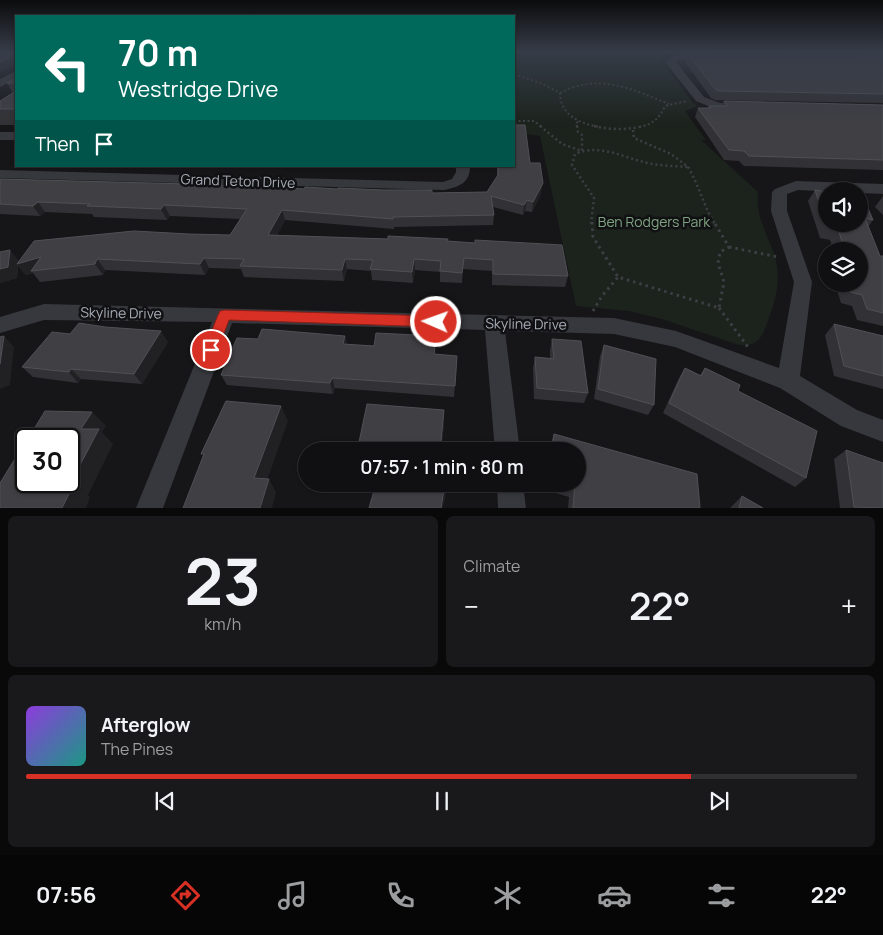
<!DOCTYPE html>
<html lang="en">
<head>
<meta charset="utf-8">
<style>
	:root { --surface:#101012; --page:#19191b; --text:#f1f3f6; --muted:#9c9d9f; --line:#303032; --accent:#d93025 }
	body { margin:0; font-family:Manrope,sans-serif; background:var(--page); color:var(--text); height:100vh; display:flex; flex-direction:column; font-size:19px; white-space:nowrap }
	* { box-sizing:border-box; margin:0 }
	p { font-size:16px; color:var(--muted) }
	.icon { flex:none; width:28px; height:28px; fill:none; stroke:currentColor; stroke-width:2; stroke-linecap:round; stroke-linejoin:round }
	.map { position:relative; height:508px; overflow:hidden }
	.sheet { display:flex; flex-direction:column; gap:8px; padding:8px; background:#09090a; flex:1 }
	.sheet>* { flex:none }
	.banner { position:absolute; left:15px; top:15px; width:500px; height:152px; border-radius:0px; box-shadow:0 1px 4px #0004,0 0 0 1px var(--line); background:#00695c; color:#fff; overflow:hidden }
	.tools { position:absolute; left:818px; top:182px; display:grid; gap:10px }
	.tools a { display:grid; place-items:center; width:50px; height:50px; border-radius:50%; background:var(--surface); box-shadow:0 1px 4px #0004,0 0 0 1px var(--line); font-size:25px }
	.speed { position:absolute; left:15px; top:428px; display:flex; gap:10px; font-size:25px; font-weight:700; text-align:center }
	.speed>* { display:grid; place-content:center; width:65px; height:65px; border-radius:50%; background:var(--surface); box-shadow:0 1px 4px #0004,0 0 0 1px var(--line); line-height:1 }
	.speed .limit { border:2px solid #111; border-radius:8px; background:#fff; color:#111 }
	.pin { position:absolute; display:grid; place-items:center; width:42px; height:42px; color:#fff; margin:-21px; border:2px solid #fff; border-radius:50%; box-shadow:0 1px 5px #0007 }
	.me { position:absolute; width:55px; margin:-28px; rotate:272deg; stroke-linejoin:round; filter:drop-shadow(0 0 4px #0008) }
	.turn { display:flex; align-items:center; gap:18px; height:105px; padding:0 20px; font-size:22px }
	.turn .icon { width:65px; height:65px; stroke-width:2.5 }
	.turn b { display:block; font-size:35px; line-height:42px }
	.then { display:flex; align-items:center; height:48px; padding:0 20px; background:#0003; gap:10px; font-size:19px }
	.big { font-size:38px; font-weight:600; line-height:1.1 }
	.sheet .tile { flex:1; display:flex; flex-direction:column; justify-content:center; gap:8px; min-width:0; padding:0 18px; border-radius:8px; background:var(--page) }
	.sheet .dial { align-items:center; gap:0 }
	.dial b { font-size:65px; line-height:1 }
	.song { display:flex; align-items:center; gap:15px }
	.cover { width:60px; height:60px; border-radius:8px; background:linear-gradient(135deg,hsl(270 70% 55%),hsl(170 70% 35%)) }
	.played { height:5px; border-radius:2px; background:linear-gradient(90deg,var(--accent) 80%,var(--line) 80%) }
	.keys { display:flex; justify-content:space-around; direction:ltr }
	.heat { display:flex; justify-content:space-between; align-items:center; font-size:28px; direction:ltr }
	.sheet .tiles { flex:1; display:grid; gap:8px; grid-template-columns:1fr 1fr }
	.tile:last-child { grid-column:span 2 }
	.trip { position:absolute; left:298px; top:442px; width:288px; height:50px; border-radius:25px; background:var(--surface); box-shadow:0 1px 4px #0004,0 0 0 1px var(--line); font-weight:600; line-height:50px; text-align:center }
	.dock { display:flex; height:80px; justify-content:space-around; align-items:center; background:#060607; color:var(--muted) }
	.dock .icon { width:35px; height:35px }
	.dock .on { color:var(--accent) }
	.dock b { font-size:22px; color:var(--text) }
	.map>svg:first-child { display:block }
</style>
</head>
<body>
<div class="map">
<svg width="883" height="508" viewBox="0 0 883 508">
	<rect width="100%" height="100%" fill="#161618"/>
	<path fill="#1c231d" d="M514,52H652L663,56L661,57L662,61L693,103L698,106L685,111L706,140H701L758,192C754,220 773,240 777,266C780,287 774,306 766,326C761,340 755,347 739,345L662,319L629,311L576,306L540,136L514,132Z"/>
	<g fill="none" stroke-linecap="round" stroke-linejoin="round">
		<path stroke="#3d3f44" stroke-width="2" stroke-dasharray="2 2.5" stroke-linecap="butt" d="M643,52L660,57
			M514,74L543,84L560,93C560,115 580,124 600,127
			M560,93C565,91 569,88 574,87C607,76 639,92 669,104
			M514,121H534L542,127
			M577,127L576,123L580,121
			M639,127C653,124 659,119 665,106L687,101"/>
		<path stroke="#3d3f44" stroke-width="2.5" stroke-dasharray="2 3" stroke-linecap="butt" d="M540,126L562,144L582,151V135L578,132L577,126
			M594,126C611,130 627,130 644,126
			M633,130L634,138L671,154L688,167
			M688,167C699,185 703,205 715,224
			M591,224L594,198L572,165L575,154C601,143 623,158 648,163C661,166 675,166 688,167"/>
		<path stroke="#3d3f44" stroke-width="3" stroke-dasharray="2.5 4" stroke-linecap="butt" d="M592,222L593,237L618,277L719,308L724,282L718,263L720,252L729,247L714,222
			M729,247L778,257
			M719,308L748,347
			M593,311L602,296L618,277"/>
		<path fill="#37383d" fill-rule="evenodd" d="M689,53L710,54L715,57C705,65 688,55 676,62L704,97L720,103L744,104L746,107L744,110H718L696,101L665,62L675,55Z
			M16,71V78L0,87V79Z
			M0,132H16V140H0Z
			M456,166H470C470,184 458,187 444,190L0,178V170L443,182L452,179L456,172Z
			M796,181L883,184V194L798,190L787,194V211L812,282L800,376L857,410L883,420V442L841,426L780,388L675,347L614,334L505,331L520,451H495L485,330L232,323L163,508H136L212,322L44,320L0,333V317L44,304L614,318L676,331L779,368L794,282L771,211L772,192L775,189Z
			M497,484H523L526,508H498Z"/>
	</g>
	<path fill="#323236" d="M677,52H883V55L678,53Z
		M688,54L883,56V103L715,100L711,98L685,62Z
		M16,78V125H0V101L13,93L7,83Z
		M724,101L883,105V170L744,166L739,161L724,160L695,117L698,108H708L709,106H721Z
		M530,163L541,194L532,212L525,211L523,215L493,207L494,215L493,225L394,227V229L285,220L277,235L447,241L568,276L565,287L492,285V271L463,269L462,283L440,282V272L415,270L413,283L372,280L371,271L347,269L344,281L244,277L241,269L209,268L205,275L105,270L103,275L40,282L33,273L26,275L18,266L17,278L0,283V252L19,261V262L189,234L230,235L240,219L170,216L167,220L94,217L92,214L45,212L40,216L0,214V179L304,189L384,190H432V193L487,192L497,177V166H514Z
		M393,166H419V168H393Z
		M815,190L859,198L873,220L868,227L880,256H883V326L857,320L852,306L841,303L835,284H859V251H834L830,240L820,238L808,201Z
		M883,196V215L875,207Z
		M834,324L883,336V389L834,376L825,335Z
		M70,334L168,342L142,384L81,379L78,383L33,377L22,367Z
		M436,336L435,354L457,356L454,397L335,388L333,394L227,385L221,375L347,345L374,346Z
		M552,339L588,393L584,403L534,399L533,368L535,357L550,358V350Z
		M604,345L654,405L648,415L594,399L600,356Z
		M685,368L700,375L705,368L738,391L806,478L795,487L663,413L679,378Z
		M444,410V424L441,451H359L358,447Z
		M554,434L700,508H568L569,497L543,489L544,484H576V451H549Z
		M846,450L883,508H840L834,459Z
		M742,496L763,508H730Z"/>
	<path fill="#212124" d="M16,53V64L0,73V62Z
		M543,183L541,194L532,212L533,202Z
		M527,200L525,211L523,215L524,205Z
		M38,202L45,212L40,216L33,206Z
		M164,205L170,216L167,220L161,209Z
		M282,210L285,220L272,246L268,235Z
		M10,250L19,261L18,264L41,257L31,271L33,273L26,275L18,266L17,278L0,283V269Z
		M204,258L209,268L205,275L200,264Z
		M97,259L105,270L103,275L95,264Z
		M345,259L347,269L344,281L342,270Z
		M414,259L415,270L413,283L412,272Z
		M161,331L168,342L142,384L134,374Z
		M4,336L14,347L10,385L0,389V364Z
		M345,336L348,346L343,344Z
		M436,336V346L434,365V354Z
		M71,369L81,379L78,383L69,372Z
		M332,378L335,388L333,394L330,383Z
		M281,406L288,421L263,492L254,478Z
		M444,410V424L441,451H440Z
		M92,412L106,426L102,432L113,444L88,495L90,497L86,508H62L70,484L81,429Z
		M269,479L276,492L272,508H260Z
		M445,484L446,494L443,508H441Z"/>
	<path fill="#3f3f44" stroke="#4f5156" d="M0,52H16V53L0,62Z
		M688,54L883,56V94L719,91L715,89Z
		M16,78V83H7Z
		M16,91V109H0V101Z
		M724,101L883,105V160L749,156L744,151L729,150L698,108H710L709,106H727Z
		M514,125H525L530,163H540L543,183L533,202L527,200L524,205L491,196L494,215L393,217V219L282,210L268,235L388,239V236L448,239L447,241L475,243V240L562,245L568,276L493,274V260L464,258L462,273L440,271L441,261L414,259L412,272L370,269L373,260L345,259L342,270L240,266L244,259L204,258L200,264L97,259L95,264L31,271L41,257L17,264L34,241L134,231L189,234L230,235L247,209L164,205L161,209L87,206L90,204L38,202L33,206L0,204V179L263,186L304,189L305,187L337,189L338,188L384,190H432V193L487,192L498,175V166H514Z
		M815,190L826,192V224H859V198L864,199L873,220L865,218L880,256H883V313L867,309L862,295L850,292L847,284H859V251H845L838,229L827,227Z
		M10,250L8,267L0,269V252Z
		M79,323L105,327L161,331L134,374L71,369L69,372L22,367L52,332L70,334Z
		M834,324L883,336V376L844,366Z
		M262,329L345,336L343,344L374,346L376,333L436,336L434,354L457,356L455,386L332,378L330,383L221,375L237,338L258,339Z
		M4,336L0,364V337Z
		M552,339L581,341L588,393L537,388L535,357L554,359Z
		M604,345L656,359L654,405L598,389Z
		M685,368L701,376L705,368L740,385L738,391L817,431L806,478L669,403Z
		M226,401L281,406L254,478L269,479L260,508H183L204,454H201Z
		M367,404L444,410L440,451H374V448L358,447Z
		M45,411L92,412L81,429H99L70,484H74L62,508H0V483L26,441V481H69V439H28Z
		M554,434L697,474L700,508H573L575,484H574H576V451H551Z
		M846,450L883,463V508L854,507Z
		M376,484H445L441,508H369Z
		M742,496L763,508H739Z"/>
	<linearGradient id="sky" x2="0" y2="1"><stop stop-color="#0c0c0d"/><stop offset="0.42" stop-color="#363c48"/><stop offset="1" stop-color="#363c48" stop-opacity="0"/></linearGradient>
	<rect width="883" height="123" fill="url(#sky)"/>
	<path fill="#d93025" stroke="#8d1f18" d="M225,310L436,316L441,318L443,322L441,325L436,327L229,320L216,354L211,355L206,354L204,350L218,315L220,311Z"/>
	<g text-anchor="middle" stroke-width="5" stroke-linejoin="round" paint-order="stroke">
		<g font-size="14" fill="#a8adb8" stroke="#111113">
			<text transform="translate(238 181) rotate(2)" y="5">Grand Teton Drive</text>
			<text transform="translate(121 313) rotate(1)" y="5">Skyline Drive</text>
			<text transform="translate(526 324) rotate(1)" y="5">Skyline Drive</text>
		</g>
		<g font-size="14" fill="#7fa381" stroke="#111113">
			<text x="654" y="227">Ben Rodgers Park</text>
		</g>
	</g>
</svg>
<div class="tools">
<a><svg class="icon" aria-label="sound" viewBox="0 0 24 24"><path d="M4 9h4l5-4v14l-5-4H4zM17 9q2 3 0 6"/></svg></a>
<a><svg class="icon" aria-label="layers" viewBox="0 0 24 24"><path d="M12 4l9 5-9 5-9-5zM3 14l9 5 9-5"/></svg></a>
</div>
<div class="speed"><div class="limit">30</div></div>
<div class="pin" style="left:211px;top:350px;background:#d93025"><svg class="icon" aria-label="arrive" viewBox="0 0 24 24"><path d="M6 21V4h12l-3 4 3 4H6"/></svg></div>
<svg class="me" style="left:436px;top:322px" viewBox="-20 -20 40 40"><circle r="17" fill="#d93025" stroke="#fff" stroke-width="3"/><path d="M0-11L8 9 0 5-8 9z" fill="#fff"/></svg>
<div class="trip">07:57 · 1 min · 80 m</div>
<div class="banner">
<div class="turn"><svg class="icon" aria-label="left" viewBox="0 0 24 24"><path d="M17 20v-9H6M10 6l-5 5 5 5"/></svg><div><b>70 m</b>Westridge Drive</div></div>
<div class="then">Then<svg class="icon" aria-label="arrive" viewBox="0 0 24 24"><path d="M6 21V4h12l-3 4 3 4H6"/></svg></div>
</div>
</div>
<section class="sheet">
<div class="tiles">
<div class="tile dial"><b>23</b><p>km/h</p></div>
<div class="tile"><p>Climate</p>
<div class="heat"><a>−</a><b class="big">22°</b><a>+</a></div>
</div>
<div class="tile">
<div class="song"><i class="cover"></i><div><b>Afterglow</b><p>The Pines</p></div></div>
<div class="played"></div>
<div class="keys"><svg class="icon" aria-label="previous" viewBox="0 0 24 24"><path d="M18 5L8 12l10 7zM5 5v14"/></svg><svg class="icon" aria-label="pause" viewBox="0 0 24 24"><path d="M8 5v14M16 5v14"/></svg><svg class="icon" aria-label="next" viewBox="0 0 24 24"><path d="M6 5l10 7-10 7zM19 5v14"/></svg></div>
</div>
</div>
</section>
<nav class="dock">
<b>07:56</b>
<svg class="icon on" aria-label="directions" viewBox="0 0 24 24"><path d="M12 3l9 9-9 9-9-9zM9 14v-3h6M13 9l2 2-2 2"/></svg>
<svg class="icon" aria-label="music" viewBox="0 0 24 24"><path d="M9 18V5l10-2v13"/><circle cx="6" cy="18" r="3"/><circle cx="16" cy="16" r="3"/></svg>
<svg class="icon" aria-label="phone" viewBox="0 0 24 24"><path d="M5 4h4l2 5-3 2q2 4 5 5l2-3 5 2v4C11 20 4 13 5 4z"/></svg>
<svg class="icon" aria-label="climate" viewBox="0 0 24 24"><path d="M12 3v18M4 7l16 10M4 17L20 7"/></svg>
<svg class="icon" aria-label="car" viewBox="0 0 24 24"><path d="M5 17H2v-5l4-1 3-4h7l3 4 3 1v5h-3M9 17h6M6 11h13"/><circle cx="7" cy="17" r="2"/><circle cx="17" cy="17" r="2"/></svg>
<svg class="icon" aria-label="filters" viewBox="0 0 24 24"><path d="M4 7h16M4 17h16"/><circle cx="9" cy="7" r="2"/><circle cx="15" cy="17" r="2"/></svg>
<b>22°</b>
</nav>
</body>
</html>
